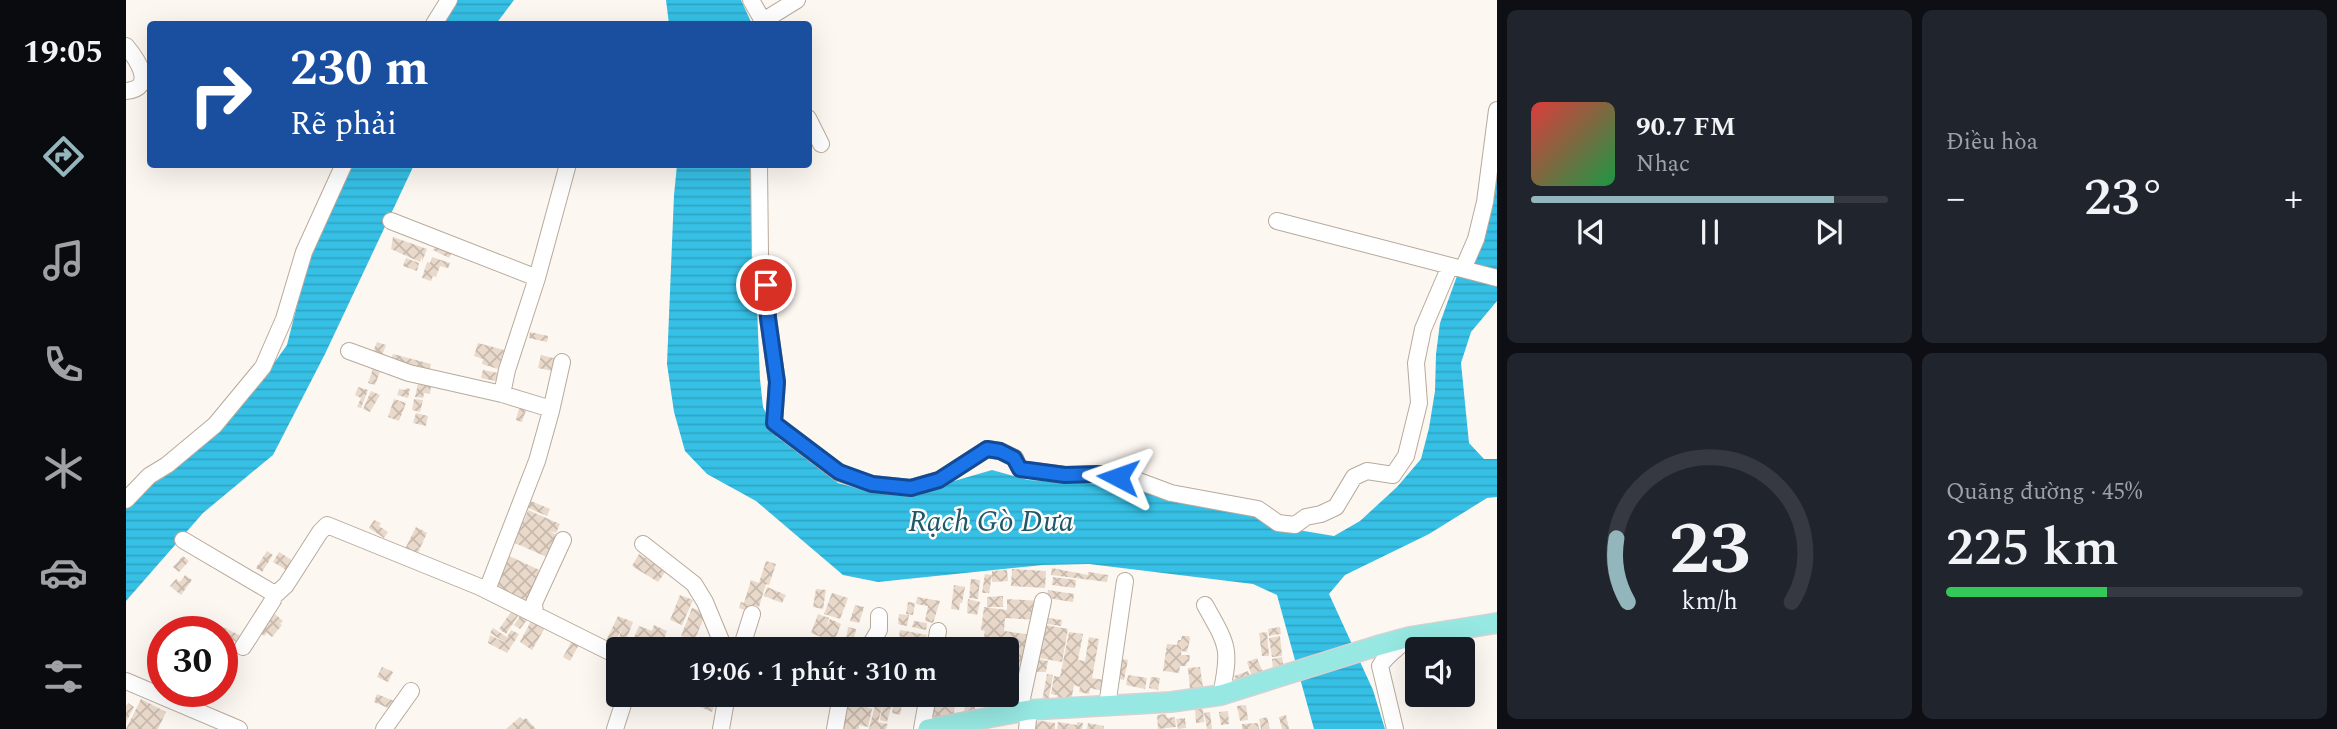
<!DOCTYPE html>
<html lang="vi">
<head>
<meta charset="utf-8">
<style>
	:root { --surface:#171b24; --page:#20242c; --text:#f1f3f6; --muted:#9ea1a6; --line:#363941; --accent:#93b5bc }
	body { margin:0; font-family:Spectral,serif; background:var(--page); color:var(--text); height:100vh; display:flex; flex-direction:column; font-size:26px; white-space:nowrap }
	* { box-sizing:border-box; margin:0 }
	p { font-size:23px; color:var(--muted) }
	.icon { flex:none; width:38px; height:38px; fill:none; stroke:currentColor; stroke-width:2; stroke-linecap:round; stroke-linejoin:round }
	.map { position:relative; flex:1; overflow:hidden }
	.side { display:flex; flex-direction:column; gap:10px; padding:10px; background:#0d0f14; width:840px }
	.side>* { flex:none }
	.hud { position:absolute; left:21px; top:21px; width:665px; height:147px; border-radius:7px; box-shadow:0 7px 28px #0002; background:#1a4fa0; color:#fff; overflow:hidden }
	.fabs { position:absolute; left:1279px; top:637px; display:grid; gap:14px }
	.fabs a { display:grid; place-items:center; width:70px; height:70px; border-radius:7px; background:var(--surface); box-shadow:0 7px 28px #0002; font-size:35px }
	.speed { position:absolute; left:21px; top:616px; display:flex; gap:14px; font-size:35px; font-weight:700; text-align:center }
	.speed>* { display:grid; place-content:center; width:91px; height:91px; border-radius:50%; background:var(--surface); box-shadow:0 7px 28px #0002; line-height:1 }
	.speed .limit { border:10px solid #d22; background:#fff; color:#111 }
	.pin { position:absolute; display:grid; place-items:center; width:60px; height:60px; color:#fff; margin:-30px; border:4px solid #fff; border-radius:50%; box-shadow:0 2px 7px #0007 }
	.me { position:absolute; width:77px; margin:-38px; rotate:274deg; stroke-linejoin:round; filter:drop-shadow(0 0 5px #0008) }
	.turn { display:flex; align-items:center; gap:24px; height:147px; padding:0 28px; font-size:32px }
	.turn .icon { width:91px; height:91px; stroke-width:2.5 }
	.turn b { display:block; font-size:49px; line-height:60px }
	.big { font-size:52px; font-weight:600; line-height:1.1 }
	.side .tile { flex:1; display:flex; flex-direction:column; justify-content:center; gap:10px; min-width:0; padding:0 24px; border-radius:10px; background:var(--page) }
	.side .dial { align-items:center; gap:0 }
	.dial svg { height:182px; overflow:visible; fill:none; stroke:var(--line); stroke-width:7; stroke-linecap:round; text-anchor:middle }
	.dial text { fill:var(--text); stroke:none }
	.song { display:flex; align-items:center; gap:21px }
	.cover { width:84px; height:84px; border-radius:10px; background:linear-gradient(135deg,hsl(0 70% 55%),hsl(140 70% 35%)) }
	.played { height:7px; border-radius:4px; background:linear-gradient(90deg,var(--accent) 85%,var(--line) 85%) }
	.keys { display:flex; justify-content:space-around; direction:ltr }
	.heat { display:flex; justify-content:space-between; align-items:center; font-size:38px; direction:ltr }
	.charge { height:10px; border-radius:5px; background:linear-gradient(90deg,#34c759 45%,var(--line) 0) }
	.side .tiles { flex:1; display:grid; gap:10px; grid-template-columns:repeat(2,1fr) }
	.trip { position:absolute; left:480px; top:637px; width:413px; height:70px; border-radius:7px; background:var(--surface); box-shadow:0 7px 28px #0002; font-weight:600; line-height:70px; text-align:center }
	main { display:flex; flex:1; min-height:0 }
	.tabs { display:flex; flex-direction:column; width:126px; justify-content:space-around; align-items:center; background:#090b0e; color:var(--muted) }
	.tabs .icon { width:49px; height:49px }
	.tabs .current { color:var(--accent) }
	.tabs b { font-size:32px; color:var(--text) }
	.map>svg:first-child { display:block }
</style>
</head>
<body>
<main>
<nav class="tabs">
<b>19:05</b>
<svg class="icon current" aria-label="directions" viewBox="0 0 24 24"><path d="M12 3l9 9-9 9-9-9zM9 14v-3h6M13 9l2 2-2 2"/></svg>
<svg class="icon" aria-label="music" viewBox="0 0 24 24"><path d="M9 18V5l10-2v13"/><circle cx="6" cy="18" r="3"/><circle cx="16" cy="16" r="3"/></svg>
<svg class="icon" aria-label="phone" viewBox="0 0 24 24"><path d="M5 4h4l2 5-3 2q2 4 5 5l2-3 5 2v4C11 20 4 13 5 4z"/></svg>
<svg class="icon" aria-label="climate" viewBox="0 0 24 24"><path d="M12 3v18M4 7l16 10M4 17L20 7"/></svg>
<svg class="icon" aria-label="car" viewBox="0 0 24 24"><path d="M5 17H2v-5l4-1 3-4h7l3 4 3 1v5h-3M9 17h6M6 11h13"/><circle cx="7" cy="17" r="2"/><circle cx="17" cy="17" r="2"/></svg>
<svg class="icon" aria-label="filters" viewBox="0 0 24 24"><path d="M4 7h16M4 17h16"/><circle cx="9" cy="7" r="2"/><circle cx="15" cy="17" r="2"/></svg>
</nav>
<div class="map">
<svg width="1371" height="729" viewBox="0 0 1371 729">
	<defs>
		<pattern id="water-rules" width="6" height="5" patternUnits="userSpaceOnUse" patternTransform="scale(1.75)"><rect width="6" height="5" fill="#36c0e6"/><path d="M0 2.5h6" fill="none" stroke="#2fa4c4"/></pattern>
		<pattern id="building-cross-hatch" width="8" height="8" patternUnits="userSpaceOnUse" patternTransform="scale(1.75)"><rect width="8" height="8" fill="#e9d9cb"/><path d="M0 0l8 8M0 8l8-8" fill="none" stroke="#c7b9ad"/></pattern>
	</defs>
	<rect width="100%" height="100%" fill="#fdf7f1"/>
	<path fill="url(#water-rules)" d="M332,0H388L370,24H316Z
		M540,0H615L626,24H543Z
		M227,165H288L199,354L147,455L77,513L0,601V505L57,459L138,377L161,345L185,250Z
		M551,165H625L634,379L637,407L651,437L712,483L742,491L790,492L866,470L902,480L992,485L1126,514L1172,530L1208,536L1234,521L1271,487L1295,459L1303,428L1309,391L1310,354L1314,323L1371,165V301L1345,332L1335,363L1343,443L1358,459H1371V497L1361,498L1303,534L1219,575L1203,594L1247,690L1259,729H1188L1151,595L1127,584L963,564L917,565L752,582L717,575L630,501L581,474L559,451L548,412L541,364L548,195Z"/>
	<path fill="url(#building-cross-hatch)" d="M267,237L301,249L296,262V257L294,262L265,249Z
		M310,245L326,252L323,258L307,250Z
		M306,257L324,263L322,268L314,266L310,277L307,276L305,281L296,278L301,262L304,263Z
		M280,258L293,263L291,271L277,266Z
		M404,332L422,336L421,342L403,338Z
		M251,342L260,345L254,361L245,357Z
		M352,343L378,350L372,369L356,364L357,359L348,356Z
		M267,354L305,364L301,376L261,370Z
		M415,355L440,361L437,373L412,368Z
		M248,366L255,369L249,385L242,383Z
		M357,370L377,374L375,382L355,378Z
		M292,384L305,386L304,394L298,393L297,398L289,397Z
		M232,387L242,390L235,408L231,407L235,398L229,395Z
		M280,388L284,389L282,398L271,395L273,389L279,390Z
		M245,391L254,395L244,412L237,409Z
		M268,399L280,403L273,421L262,417Z
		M288,399L297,400L294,412L286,410Z
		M393,408L400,410L396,422L390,420Z
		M290,413L302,416L300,426L287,423Z
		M405,501L424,509L421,516L402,508Z
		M402,510L434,524L430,533L423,531L433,536L423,558L382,540L392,518L398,521Z
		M248,520L255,523L253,526L262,532L258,538L243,528Z
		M290,527L301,533L294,548L289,547L294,549L290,557L278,551Z
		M141,551L147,555L136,572L130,568Z
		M153,552L172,564L162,571L147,562Z
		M513,554L540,571L532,582L506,566Z
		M381,555L420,573L405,604L364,585Z
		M57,556L63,561L53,572L47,567Z
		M640,561L650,564L643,585L640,584L633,607L627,605L624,612L613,608L615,602L618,603L625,580L633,583Z
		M926,568L962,575V572L982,575L981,582L925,575Z
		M886,569L920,571L919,588L885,586Z
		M881,570L882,581L866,582V571Z
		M859,574L866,575L863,593H856Z
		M59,575L66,580L55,595L44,586L50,579L54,582Z
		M927,577L950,580L949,588L926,585Z
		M845,579L854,580L852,599L843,598Z
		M828,585L839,587L836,603H834L833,610L825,609Z
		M641,587L660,595L656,603L638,596Z
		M690,589L700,590L697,609L687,607Z
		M922,590L948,594L947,602L921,598Z
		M706,593L722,598L714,619L698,614Z
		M554,595L567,600L556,625L544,620Z
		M877,596V607H861V597Z
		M791,597L814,601L807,623L799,621L802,606L790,604Z
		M842,599L854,602L851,615L841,613Z
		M881,599L914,601L913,620L879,618L878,631L906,635L892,698L880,695L881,649H872V647L881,646L872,645V641L871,645L857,642L859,631L855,630L858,607L881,610Z
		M782,602L789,603L787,615L780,614Z
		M729,605L738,607L733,623L724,621Z
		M566,608L580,613L568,641L555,636Z
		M385,612L392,616L380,634L373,629Z
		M396,613L403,617L394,629L388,625Z
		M149,614L157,621L154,624L156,625L146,637L141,633L138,636L134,633Z
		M692,614L703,618L700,627L704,619L715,624L708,642L685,633Z
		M773,614L783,615L781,626L772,624Z
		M492,616L507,622L500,640L493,637L497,626L486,649L478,645Z
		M79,618L115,636L112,643L96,635V632H88L75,626Z
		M922,618L936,620L935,626L921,624Z
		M405,621L420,626L406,650L394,642Z
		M788,621L801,623L800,630L786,627Z
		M914,624L942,629L936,662L908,657Z
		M528,625L541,631L534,649H503L513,626L526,631Z
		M722,627L730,629L727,642L720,640Z
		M1154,627L1155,634L1143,636L1142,629Z
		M367,628L381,637L385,630L393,634L381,653L362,643L364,635L382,644L364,633Z
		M774,630L801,635L799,647L771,642L770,649H764L766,637L773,638Z
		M943,632L957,634L952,660L959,661L963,637L973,639L966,678L979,680L977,691L964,688L963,694L953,692L954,687L948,685L945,701L931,698V695L925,694L928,676L934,677Z
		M1141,632L1143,656H1136L1133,633Z
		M1056,636H1063L1064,639L1061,652L1056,651V645L1055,655H1064L1063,662H1061L1060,666H1054L1053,673L1037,671L1041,644L1051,645L1052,640H1055Z
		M1154,636L1156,656L1146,657L1143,638Z
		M448,637L455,641L444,661L437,657Z
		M683,637L699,642L696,649L679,648Z
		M96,638L112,645L108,652L96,646Z
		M813,641L840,646L839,649H812Z
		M1156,657L1158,670L1147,671L1146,659Z
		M907,658L922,661L920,672H905Z
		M993,658L1002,660L998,680L989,678Z
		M1131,658L1138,675L1127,679L1121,662Z
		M256,667L267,672L262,682L251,677Z
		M1074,667L1077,687L1064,689L1062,668Z
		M1122,671L1125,678L1111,683L1108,676Z
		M921,674L927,675L922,702L916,701Z
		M1002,675L1021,678L1019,689L1000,685Z
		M1025,677L1034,678L1032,690L1023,688Z
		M251,694L273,703L269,711L248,702Z
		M634,695H661L659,703Z
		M677,695H705L703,702Z
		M717,695H750L747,707L737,705L746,709L742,727L733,725V729H711Z
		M759,695H768L761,722L754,720Z
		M769,695H799L796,708L776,704L774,715L766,713Z
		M804,695H831L827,717L818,715L817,719L799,720Z
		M841,695H852V698L843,696L851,699L848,713L838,711Z
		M853,695H876L875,709L860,708V704H852Z
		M576,698L589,704L586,712L572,706Z
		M15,699L40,712L32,729H0Z
		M750,702L757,704L752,722L762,724L760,729H743Z
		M2,703L8,707L0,722V706Z
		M1120,705L1122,720L1114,721L1111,706Z
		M1069,709H1077L1078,722L1070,723Z
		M1102,711L1103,724L1095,725L1093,712Z
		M1084,712L1086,729H1081L1078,713Z
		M1040,714L1041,718L1049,717L1050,727L1032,729L1031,715Z
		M1160,715L1163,729H1156L1153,717Z
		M394,717L397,720L400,718L410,729H380Z
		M1141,717L1144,729H1135L1133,719Z
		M1059,718L1060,728L1052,729L1050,719Z
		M916,721L929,723V729H908L909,722Z
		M932,722L951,725V722L957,723L956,729H931Z
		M962,723L978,726V729H961Z
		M1132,723L1133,729H1116V724Z"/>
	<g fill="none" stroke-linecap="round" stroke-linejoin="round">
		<g stroke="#b8aa9c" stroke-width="18">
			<path id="minor" d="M625,0L637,21L671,0
				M308,24L323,0
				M0,46C11,59 31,88 0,91
				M682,118L695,144
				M633,164L634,255L640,285L642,318L651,382L648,423L713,473L746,484L785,488L813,480L861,449L874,451L889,458L894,469L939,475L974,474L1010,480L1045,493L1132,509L1152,523L1169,525L1180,517L1195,514L1210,507L1228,477L1241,471L1267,475L1280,456L1293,403L1290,363L1297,329L1324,266
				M265,221L411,278
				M1151,221L1371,278
				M1337,269L1350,239L1359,202L1371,110
				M223,351L283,373L376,394L422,408L425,411L411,461L361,590
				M376,394L381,370L411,278L442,164
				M425,411L436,362
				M0,500L23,476L41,465L89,425L137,367L158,319L178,252L218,164
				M57,540L147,593V600L117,647
				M517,544L568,584L579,602L596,643L594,649
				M148,596L160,585L194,532L201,525L354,587L492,656
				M1079,605C1102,646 1105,648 1095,695
				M409,614L408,603L437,540
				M615,649L626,614
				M742,649L753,630V616
				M809,649L812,631
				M0,681L113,729
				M981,706L999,581
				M893,712L917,601
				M258,729L285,691
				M489,729L500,695
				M595,729L601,695
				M709,729L715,695
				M796,729L802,695
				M901,729L903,710
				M1269,729L1254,666C1261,654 1274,647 1283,637"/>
		</g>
		<g stroke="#d4d3d2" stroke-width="22">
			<path id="major" d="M802,729L903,710L1045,702L1095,695L1254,645L1283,637L1371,623"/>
		</g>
		<use href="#minor" stroke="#fff" stroke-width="16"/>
		<use href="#major" stroke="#97e8e2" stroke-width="19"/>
	</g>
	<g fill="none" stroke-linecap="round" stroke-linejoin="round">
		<g stroke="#114b97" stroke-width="18">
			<path id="route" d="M640,285L642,318L651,382L648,423L713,472L746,484L785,488L813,480L861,449L874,451L888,458L894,469L939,475L974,474L992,477"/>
		</g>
		<use href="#route" stroke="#1a73e8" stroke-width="12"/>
	</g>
	<g text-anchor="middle" stroke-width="5" stroke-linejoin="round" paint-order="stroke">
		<g font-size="30" font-style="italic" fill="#215767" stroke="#fff">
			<text x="865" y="531">Rạch Gò Dưa</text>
		</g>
	</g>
</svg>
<div class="fabs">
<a><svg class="icon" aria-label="sound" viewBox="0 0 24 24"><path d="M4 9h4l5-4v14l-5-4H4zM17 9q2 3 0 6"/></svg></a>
</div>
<div class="speed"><div class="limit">30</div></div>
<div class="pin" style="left:640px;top:285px;background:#d93025"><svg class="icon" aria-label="arrive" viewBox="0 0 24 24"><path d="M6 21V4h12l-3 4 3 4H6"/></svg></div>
<svg class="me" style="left:992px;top:477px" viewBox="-20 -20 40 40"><path d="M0-17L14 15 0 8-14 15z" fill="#1a73e8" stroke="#fff" stroke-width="4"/></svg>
<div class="trip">19:06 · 1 phút · 310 m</div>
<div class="hud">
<div class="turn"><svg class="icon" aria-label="right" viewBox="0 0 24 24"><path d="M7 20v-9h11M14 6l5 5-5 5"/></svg><div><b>230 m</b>Rẽ phải</div></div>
</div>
</div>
<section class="side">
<div class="tiles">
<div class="tile">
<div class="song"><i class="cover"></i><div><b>90.7 FM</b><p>Nhạc</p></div></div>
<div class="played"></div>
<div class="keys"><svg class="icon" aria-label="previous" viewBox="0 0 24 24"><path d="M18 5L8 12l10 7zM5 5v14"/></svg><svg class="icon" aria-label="pause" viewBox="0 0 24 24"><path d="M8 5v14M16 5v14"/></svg><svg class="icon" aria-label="next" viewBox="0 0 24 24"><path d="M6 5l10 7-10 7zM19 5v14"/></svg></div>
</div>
<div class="tile"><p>Điều hòa</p>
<div class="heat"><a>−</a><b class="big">23°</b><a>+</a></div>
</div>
<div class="tile dial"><svg viewBox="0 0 100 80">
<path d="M14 69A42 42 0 1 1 86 69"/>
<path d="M14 69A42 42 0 0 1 9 41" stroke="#93b5bc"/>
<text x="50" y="56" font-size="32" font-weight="700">23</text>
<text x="50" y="72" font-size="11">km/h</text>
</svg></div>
<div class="tile"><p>Quãng đường · 45%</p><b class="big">225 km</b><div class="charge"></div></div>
</div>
</section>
</main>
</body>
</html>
